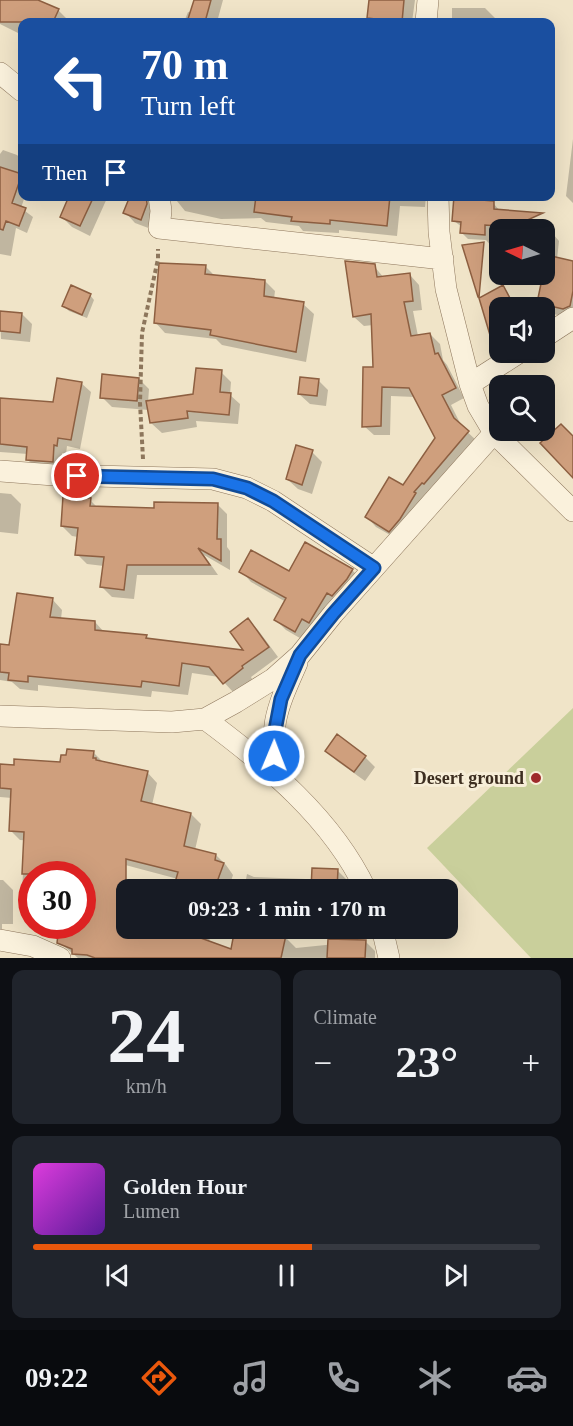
<!DOCTYPE html>
<html lang="en">
<head>
<meta charset="utf-8">
<style>
	:root { --surface:#171b24; --page:#20242c; --text:#f1f3f6; --muted:#9ea1a6; --line:#363941; --accent:#ea580c }
	body { margin:0; font-family:"Times New Roman",serif; background:var(--page); color:var(--text); height:100vh; display:flex; flex-direction:column; font-size:22px; white-space:nowrap }
	* { box-sizing:border-box; margin:0 }
	p { font-size:20px; color:var(--muted) }
	.icon { flex:none; width:33px; height:33px; fill:none; stroke:currentColor; stroke-width:2; stroke-linecap:round; stroke-linejoin:round }
	.map { position:relative; height:958px; overflow:hidden }
	.drawer { display:flex; flex-direction:column; gap:12px; padding:12px; background:#0d0f14; flex:1 }
	.drawer>* { flex:none }
	.top-card { position:absolute; left:18px; top:18px; width:537px; height:183px; border-radius:12px; box-shadow:0 6px 24px #0002; background:#1a4fa0; color:#fff; overflow:hidden }
	.needle { width:39px; rotate:275deg }
	.tools { position:absolute; left:489px; top:219px; display:grid; gap:12px }
	.tools a { display:grid; place-items:center; width:66px; height:66px; border-radius:12px; background:var(--surface); box-shadow:0 6px 24px #0002; font-size:30px }
	.speed { position:absolute; left:18px; top:861px; display:flex; gap:12px; font-size:30px; font-weight:700; text-align:center }
	.speed>* { display:grid; place-content:center; width:78px; height:78px; border-radius:50%; background:var(--surface); box-shadow:0 6px 24px #0002; line-height:1 }
	.speed .limit { border:9px solid #d22; background:#fff; color:#111 }
	.pin { position:absolute; display:grid; place-items:center; width:51px; height:51px; color:#fff; margin:-26px; border:3px solid #fff; border-radius:50%; box-shadow:0 2px 6px #0007 }
	.me { position:absolute; width:66px; margin:-33px; rotate:1deg; stroke-linejoin:round; filter:drop-shadow(0 0 4px #0008) }
	.turn { display:flex; align-items:center; gap:21px; height:126px; padding:0 24px; font-size:27px }
	.turn .icon { width:78px; height:78px; stroke-width:2.5 }
	.turn b { display:block; font-size:42px; line-height:51px }
	.then { display:flex; align-items:center; height:57px; padding:0 24px; background:#0003; gap:12px; font-size:22px }
	.big { font-size:45px; font-weight:800; line-height:1.1 }
	.drawer .card { flex:1; display:flex; flex-direction:column; justify-content:center; gap:9px; min-width:0; padding:0 21px; border-radius:12px; background:var(--page) }
	.drawer .dial { align-items:center; gap:0 }
	.dial b { font-size:78px; line-height:1 }
	.song { display:flex; align-items:center; gap:18px }
	.cover { width:72px; height:72px; border-radius:9px; background:linear-gradient(135deg,hsl(300 70% 55%),hsl(270 70% 35%)) }
	.played { height:6px; border-radius:3px; background:linear-gradient(90deg,var(--accent) 55%,var(--line) 55%) }
	.keys { display:flex; justify-content:space-around; direction:ltr }
	.heat { display:flex; justify-content:space-between; align-items:center; font-size:33px; direction:ltr }
	.drawer .tiles { flex:1; display:grid; gap:12px; grid-template-columns:1fr 1fr }
	.card:last-child { grid-column:span 2 }
	.trip { position:absolute; left:116px; top:879px; width:342px; height:60px; border-radius:12px; background:var(--surface); box-shadow:0 6px 24px #0002; font-weight:800; line-height:60px; text-align:center }
	.tab-bar { display:flex; height:96px; justify-content:space-around; align-items:center; background:#090b0e; color:var(--muted) }
	.tab-bar .icon { width:42px; height:42px }
	.tab-bar .selected { color:var(--accent) }
	.tab-bar b { font-size:27px; color:var(--text) }
	.map>svg:first-child { display:block }
</style>
</head>
<body>
<div class="map">
<svg width="573" height="958" viewBox="0 0 573 958">
	<rect width="100%" height="100%" fill="#f0e4c8"/>
	<path fill="#c9cf9b" d="M573,708V958H531L427,848Z"/>
	<path fill="#0003" d="M0,0H34L58,10L68,20L67,22H22V35L0,24Z
		M195,0H223L217,22H184L188,12L192,13Z
		M371,0H415L412,22H368Z
		M452,8H485L495,18V22H452Z
		M573,139V203L566,196Z
		M3,150L17,155L22,160V196H25L21,208L33,217L27,233L16,228L11,256L0,254V154Z
		M71,196H108L90,236L72,227L62,217Z
		M131,196H161L151,229L135,223L125,212Z
		M173,196H426L425,207L400,206L397,236L339,230V233L303,231L299,226L266,222L261,218L221,219L185,211Z
		M456,196H491V203H493L500,211L526,219L530,230H500V248L492,247L486,240L468,239L461,232L462,227L454,221Z
		M544,234H553L559,241L557,259L573,262V318L548,313L538,303L548,257L544,256Z
		M205,266L215,276L265,281L275,291L274,299L303,304L314,314L306,362L222,345L216,339L165,333L155,322Z
		M374,266L384,278L410,275L419,285L422,310L413,311L418,336L430,334L440,344L443,360L447,365L464,398L451,405L462,427L477,441L399,540L376,527L367,517L403,487L437,439L415,397L391,396L390,435H374L364,426L375,368L373,325L364,326L354,317Z
		M90,295L94,300L87,318L69,311L64,306Z
		M0,312L22,314L32,324L30,342L1,339Z
		M221,372L231,382L230,395L240,404L238,424L196,421L197,427L162,433L151,423L149,410L112,407L102,397L139,379L149,389L148,403L195,395Z
		M523,375L534,386H512Z
		M318,380L328,390L326,406L310,404L299,394Z
		M81,383L91,392L80,449L67,446L66,454L62,453V471L37,469L28,460V454L0,452V399L54,404Z
		M544,397L550,404L544,409Z
		M312,452L322,462L312,494L298,489L287,479Z
		M0,493L11,494L21,504L18,534L0,532Z
		M90,500L98,508L155,509L217,504L227,514V547L230,551V570L204,555L218,575H137L134,599L112,597L102,587L104,566L87,564L77,554L78,537L72,536L62,526Z
		M352,570L362,580L305,641L286,630L276,620L286,602L251,582L241,571L289,573Z
		M52,599L62,610L61,619L95,622L104,632L146,636L150,640L247,652L248,620L258,630L278,657L251,677L252,679L234,693L219,677L192,673L188,695L152,691L151,697L38,685V691L20,689L12,682L0,680V646L11,647Z
		M327,751L365,757L375,767L365,781L337,761Z
		M93,752L103,762L147,772L157,783L152,805L191,814L201,824L195,850L216,855L226,865L233,875L228,890H175L178,879L35,841L20,840L10,830L12,798L0,797V766L62,764Z
		M24,855L76,874H32V900L22,891Z
		M338,871L348,881L347,890H244L247,874L254,877L306,879L313,886Z
		M0,880H3L13,890V924H2V931H0Z
		M126,893V928H212L209,942L233,951L285,937L296,948L365,941L375,951V958H78L59,942L60,926H82Z"/>
	<path fill="#cf9f7d" stroke="#8d5f41" stroke-width="1.5" d="M0,0H38L59,9L53,22H0Z
		M194,0H211L205,22H187Z
		M369,0H404L402,22L367,18Z
		M0,167L22,174L12,203L26,208L19,226L6,221L3,230L0,229Z
		M69,196H94L80,226L60,217Z
		M130,196H146L147,204L141,220L123,213Z
		M256,196H390L387,226L330,220V224L291,221L292,217L254,212Z
		M454,196L482,197V200L494,201V209L543,213L512,227L485,225V235L460,233L461,222L452,221Z
		M484,242L479,297H478L462,245Z
		M547,255L573,261V291L570,306L563,309L537,303L543,274H544Z
		M345,261L375,264L377,277L410,273L413,301L404,302L411,336L430,333L435,354L438,353L456,388L442,395L454,418L469,431L424,484L422,483L414,492L416,493L400,519L389,532L365,517L389,477L403,485L435,438L409,388L382,387L381,426L362,427L363,367H373L371,314L353,317Z
		M159,263L206,265L205,274L265,280L264,296L304,302L296,352L210,335L211,330L154,323Z
		M71,285L91,294L82,315L62,306Z
		M503,285L512,302L500,308V350L495,352L479,298Z
		M0,311L22,313L20,333L0,331Z
		M196,368L222,370L220,392L231,393L229,415L187,411L188,418L150,423L146,401L193,394Z
		M102,374L139,378L137,401L100,398Z
		M300,377L319,379L317,396L298,394Z
		M57,378L82,382L71,440L58,438L57,446L54,445L53,462L26,460L27,447L0,444V398L53,402Z
		M561,424L573,436V478L540,443Z
		M296,445L313,450L302,485L286,479Z
		M63,496L91,498L90,506L154,508V502L218,503L217,539H221V561L198,548L210,565H127L124,590L100,587L104,557L75,555L78,528L61,526Z
		M305,542L353,569L347,579L332,596L327,593L309,623L302,619L295,632L274,620L286,598L239,572L251,550L289,571Z
		M17,593L53,598L50,617L95,621V630L147,635L146,638L243,650L230,632L248,618L269,647L242,666L243,668L223,684L209,667L182,663L179,686L142,681L141,687L28,676V682L8,680L9,673L0,672V644L9,645Z
		M337,734L366,756L354,772L325,751Z
		M67,749L94,751L93,758H96V760L148,771L141,801L191,813L184,846L216,854L215,860L224,863L214,890H173L178,872L126,859V928H201L198,937L231,949L235,928H272L271,932L286,935L281,958H95L87,955L72,954V949L57,943L59,926H82V874H22L24,832L9,831L11,789L0,788V764L14,765V759L60,762L61,755H66Z
		M312,868L338,869L337,890H311Z
		M328,939L366,940L365,958H327Z"/>
	<g fill="none" stroke-linecap="round" stroke-linejoin="round">
		<g stroke="#8d765c" stroke-width="22">
			<path id="street" d="M426,22L428,0
				M0,73L22,91
				M159,196L161,211L159,228L443,259
				M438,196L439,232L446,289L470,384L478,406L494,433L573,511
				M544,337L573,318
				M470,384L520,352
				M0,471L54,475L213,479L247,488L273,501L374,568
				M0,716L172,722L205,719L236,702L273,679L300,655L333,614L494,433
				M205,719C267,765 332,818 366,890
				M281,779C266,730 277,708 297,663
				M382,928L389,958
				M0,940L33,946L60,958"/>
		</g>
		<path stroke="#8d765c" stroke-width="4" stroke-dasharray="4.5 3" stroke-linecap="butt" d="M143,459L140,403L142,333L158,259V249"/>
		<use href="#street" stroke="#faf1dc" stroke-width="21"/>
	</g>
	<g fill="none" stroke-linecap="round" stroke-linejoin="round">
		<g stroke="#114b97" stroke-width="15">
			<path id="route" d="M77,476L213,479L247,488L273,501L374,568L333,614L300,655L281,699L273,741L274,756"/>
		</g>
		<use href="#route" stroke="#1a73e8" stroke-width="10"/>
	</g>
	<circle fill="#9e2a2b" stroke="#f7eed8" stroke-width="2" cx="536" cy="778" r="6"/>
	<g text-anchor="middle" stroke-width="6" stroke-linejoin="round" paint-order="stroke">
		<g font-size="18" font-weight="bold" fill="#3d2e20" stroke="#f7eed8" text-anchor="end">
			<text x="524" y="784">Desert ground</text>
		</g>
	</g>
</svg>
<div class="tools">
<a><svg class="needle" viewBox="-14 -14 28 28"><path d="M0-13l5 13h-10z" fill="#e53935"/><path d="M0 13l5-13h-10z" fill="#9ea1a6"/></svg></a>
<a><svg class="icon" aria-label="sound" viewBox="0 0 24 24"><path d="M4 9h4l5-4v14l-5-4H4zM17 9q2 3 0 6"/></svg></a>
<a><svg class="icon" aria-label="search" viewBox="0 0 24 24"><circle cx="10" cy="10" r="6"/><path d="M15 15l6 6"/></svg></a>
</div>
<div class="speed"><div class="limit">30</div></div>
<div class="pin" style="left:77px;top:476px;background:#d93025"><svg class="icon" aria-label="arrive" viewBox="0 0 24 24"><path d="M6 21V4h12l-3 4 3 4H6"/></svg></div>
<svg class="me" style="left:274px;top:756px" viewBox="-20 -20 40 40"><circle r="17" fill="#1a73e8" stroke="#fff" stroke-width="3"/><path d="M0-11L8 9 0 5-8 9z" fill="#fff"/></svg>
<div class="trip">09:23 · 1 min · 170 m</div>
<div class="top-card">
<div class="turn"><svg class="icon" aria-label="left" viewBox="0 0 24 24"><path d="M17 20v-9H6M10 6l-5 5 5 5"/></svg><div><b>70 m</b>Turn left</div></div>
<div class="then">Then<svg class="icon" aria-label="arrive" viewBox="0 0 24 24"><path d="M6 21V4h12l-3 4 3 4H6"/></svg></div>
</div>
</div>
<section class="drawer">
<div class="tiles">
<div class="card dial"><b>24</b><p>km/h</p></div>
<div class="card"><p>Climate</p>
<div class="heat"><a>−</a><b class="big">23°</b><a>+</a></div>
</div>
<div class="card">
<div class="song"><i class="cover"></i><div><b>Golden Hour</b><p>Lumen</p></div></div>
<div class="played"></div>
<div class="keys"><svg class="icon" aria-label="previous" viewBox="0 0 24 24"><path d="M18 5L8 12l10 7zM5 5v14"/></svg><svg class="icon" aria-label="pause" viewBox="0 0 24 24"><path d="M8 5v14M16 5v14"/></svg><svg class="icon" aria-label="next" viewBox="0 0 24 24"><path d="M6 5l10 7-10 7zM19 5v14"/></svg></div>
</div>
</div>
</section>
<nav class="tab-bar">
<b>09:22</b>
<svg class="icon selected" aria-label="directions" viewBox="0 0 24 24"><path d="M12 3l9 9-9 9-9-9zM9 14v-3h6M13 9l2 2-2 2"/></svg>
<svg class="icon" aria-label="music" viewBox="0 0 24 24"><path d="M9 18V5l10-2v13"/><circle cx="6" cy="18" r="3"/><circle cx="16" cy="16" r="3"/></svg>
<svg class="icon" aria-label="phone" viewBox="0 0 24 24"><path d="M5 4h4l2 5-3 2q2 4 5 5l2-3 5 2v4C11 20 4 13 5 4z"/></svg>
<svg class="icon" aria-label="climate" viewBox="0 0 24 24"><path d="M12 3v18M4 7l16 10M4 17L20 7"/></svg>
<svg class="icon" aria-label="car" viewBox="0 0 24 24"><path d="M5 17H2v-5l4-1 3-4h7l3 4 3 1v5h-3M9 17h6M6 11h13"/><circle cx="7" cy="17" r="2"/><circle cx="17" cy="17" r="2"/></svg>
</nav>
</body>
</html>
